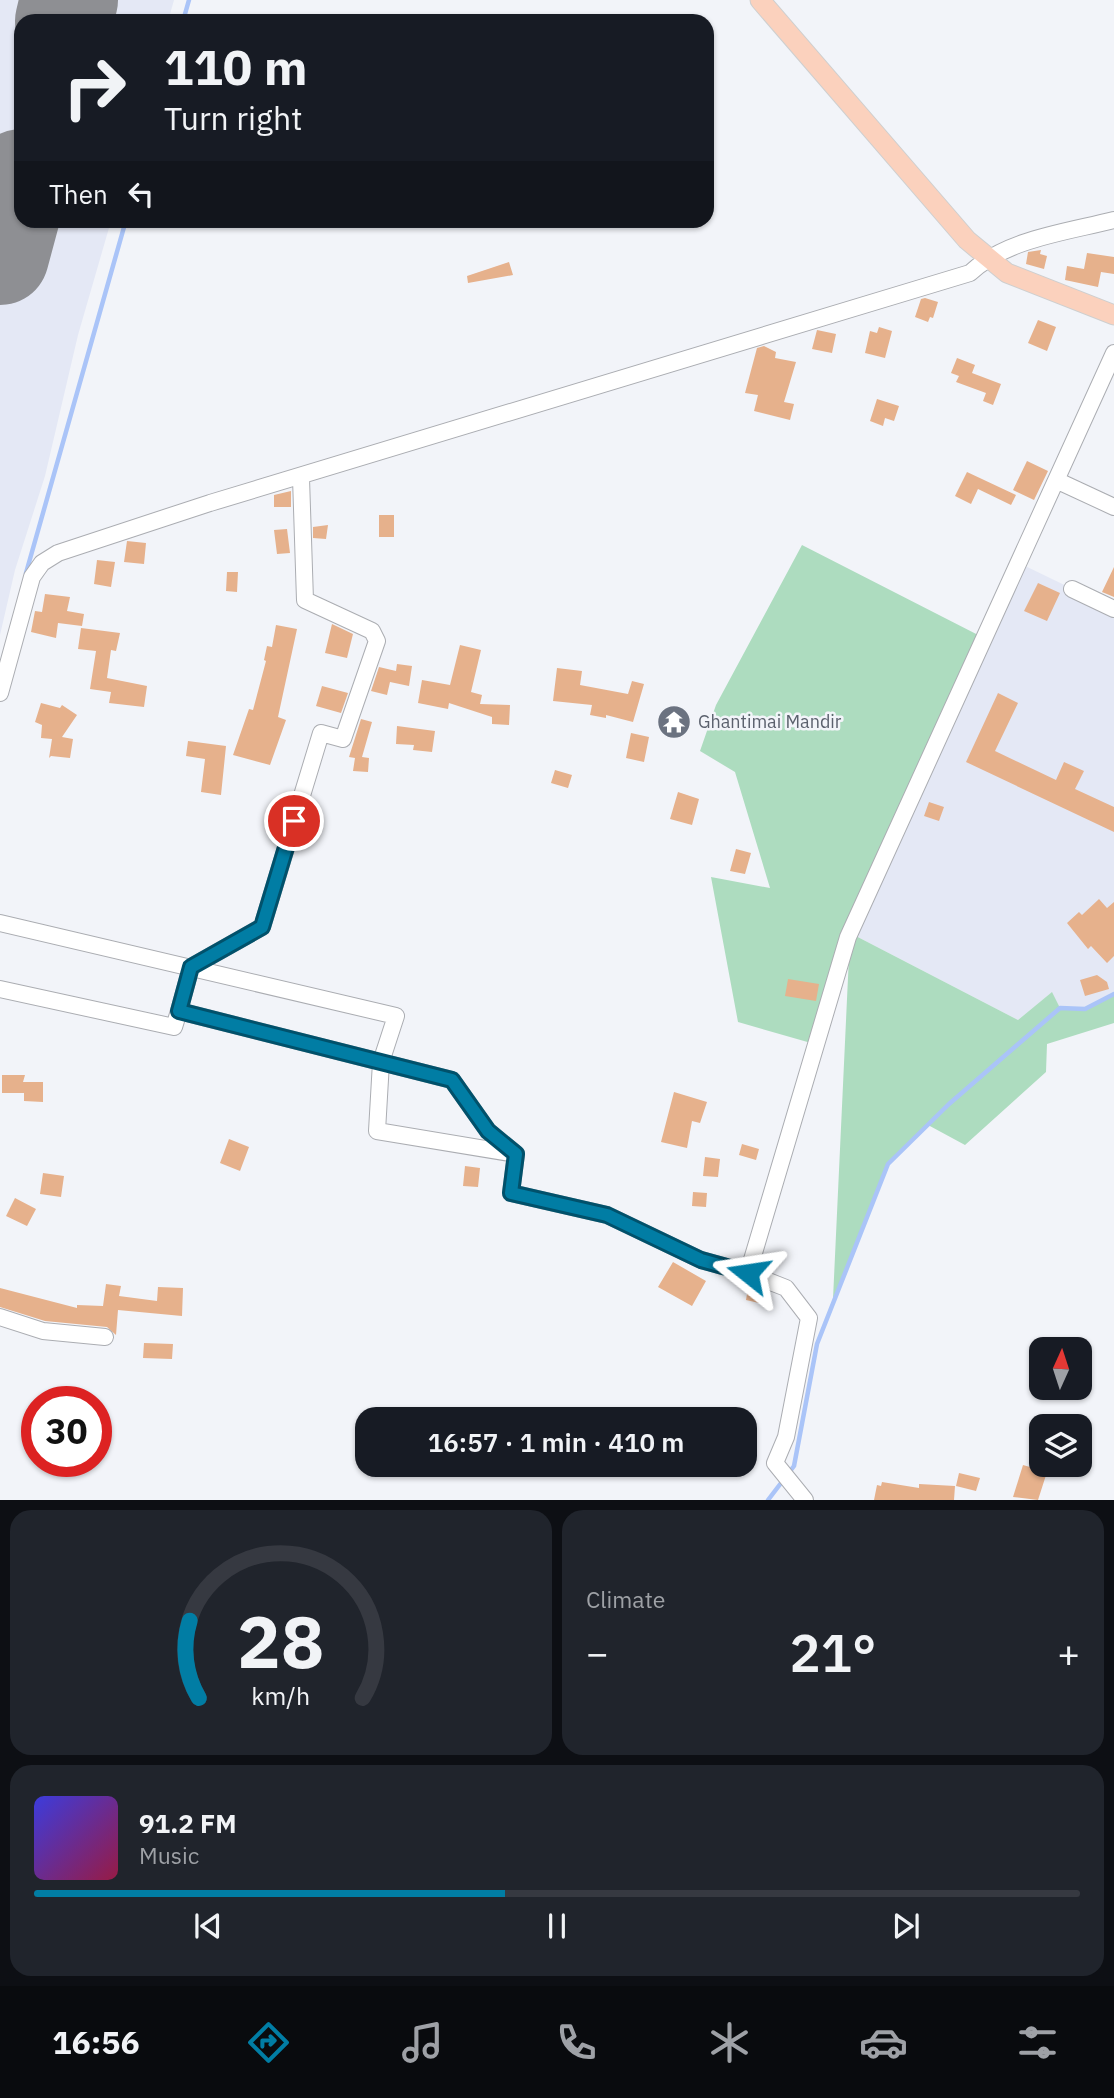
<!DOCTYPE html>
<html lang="en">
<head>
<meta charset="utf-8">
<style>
	:root { --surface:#171b24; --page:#20242c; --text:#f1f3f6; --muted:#9ea1a6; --line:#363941; --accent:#017da4 }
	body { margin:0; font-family:"IBM Plex Sans",sans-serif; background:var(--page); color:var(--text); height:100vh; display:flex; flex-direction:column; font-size:26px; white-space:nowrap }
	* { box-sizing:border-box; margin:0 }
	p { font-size:23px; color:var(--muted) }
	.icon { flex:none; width:38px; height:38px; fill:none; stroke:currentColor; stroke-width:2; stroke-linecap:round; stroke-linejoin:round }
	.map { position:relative; height:1500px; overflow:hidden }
	.details { display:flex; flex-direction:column; gap:10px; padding:10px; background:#0d0f14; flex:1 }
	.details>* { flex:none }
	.guide { position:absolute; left:14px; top:14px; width:700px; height:214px; border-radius:21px; box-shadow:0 2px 5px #0004; background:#171b24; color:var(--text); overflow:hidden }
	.needle { width:46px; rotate:3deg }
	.buttons { position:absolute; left:1029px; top:1337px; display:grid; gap:14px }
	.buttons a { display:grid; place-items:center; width:63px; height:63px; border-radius:14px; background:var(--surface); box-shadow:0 2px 5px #0004; font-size:35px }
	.speed { position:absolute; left:21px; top:1386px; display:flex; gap:14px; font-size:35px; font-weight:700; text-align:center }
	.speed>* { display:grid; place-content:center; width:91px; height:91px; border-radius:50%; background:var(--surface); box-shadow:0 2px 5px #0004; line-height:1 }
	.speed .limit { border:10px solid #d22; background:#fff; color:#111 }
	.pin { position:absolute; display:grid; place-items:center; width:60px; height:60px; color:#fff; margin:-30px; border:4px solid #fff; border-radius:50%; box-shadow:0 2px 7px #0007 }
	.me { position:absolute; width:77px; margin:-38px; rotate:285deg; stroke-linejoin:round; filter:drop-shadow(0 0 5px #0008) }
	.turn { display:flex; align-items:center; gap:24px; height:147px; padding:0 35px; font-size:32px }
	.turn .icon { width:91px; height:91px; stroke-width:2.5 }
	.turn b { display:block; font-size:49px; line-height:60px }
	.then { display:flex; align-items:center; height:66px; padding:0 35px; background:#0003; gap:14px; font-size:26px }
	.big { font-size:52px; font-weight:600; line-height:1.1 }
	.details .widget { flex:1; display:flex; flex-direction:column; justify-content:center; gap:10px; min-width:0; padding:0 24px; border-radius:21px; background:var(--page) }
	.details .dial { align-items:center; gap:0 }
	.dial svg { height:182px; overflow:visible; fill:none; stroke:var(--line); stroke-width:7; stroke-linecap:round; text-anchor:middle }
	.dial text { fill:var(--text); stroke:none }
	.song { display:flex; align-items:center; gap:21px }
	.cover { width:84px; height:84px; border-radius:10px; background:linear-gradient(135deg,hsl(240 70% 55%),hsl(340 70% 35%)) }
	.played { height:7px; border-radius:4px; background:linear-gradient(90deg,var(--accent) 45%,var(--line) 45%) }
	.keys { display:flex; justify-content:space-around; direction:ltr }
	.heat { display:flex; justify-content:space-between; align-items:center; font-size:38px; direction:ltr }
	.details .tiles { flex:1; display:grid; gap:10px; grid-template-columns:1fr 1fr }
	.widget:last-child { grid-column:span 2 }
	.trip { position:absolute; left:355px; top:1407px; width:402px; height:70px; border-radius:21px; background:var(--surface); box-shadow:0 2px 5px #0004; font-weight:600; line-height:70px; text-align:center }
	.tabs { display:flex; height:112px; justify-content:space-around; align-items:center; background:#090b0e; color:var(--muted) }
	.tabs .icon { width:49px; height:49px }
	.tabs .on { color:var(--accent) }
	.tabs b { font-size:32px; color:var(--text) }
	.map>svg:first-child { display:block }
</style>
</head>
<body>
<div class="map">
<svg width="1114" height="1500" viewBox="0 0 1114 1500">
	<rect width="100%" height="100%" fill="#f2f4f9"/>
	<path fill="#e4e8f5" d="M0,0H174L168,21H21V220L111,221L78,335L45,476L15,570L0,635Z
		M1019,563L1114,609V994L1085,1009L1060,1008L1051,993L1018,1020L850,933Z"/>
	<path fill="#addcbf" d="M802,545L984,638L850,933L1018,1020L1052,992L1060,1008L1085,1009L1114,994V1023L1047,1044L1046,1072L965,1145L928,1125L888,1164L833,1299L850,935L818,1045L738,1022L711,877L770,888L735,772L700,751L716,705Z"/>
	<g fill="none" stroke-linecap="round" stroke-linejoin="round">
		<path stroke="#aac4f8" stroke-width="4.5" d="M183,21L189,0
			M26,573L126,220
			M768,1500L794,1466L817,1344L888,1164L949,1104L1060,1008L1085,1009L1114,994"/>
		<path stroke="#8e8f93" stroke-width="40" d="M0,160L18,190"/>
		<path stroke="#8e8f93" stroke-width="98" d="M64,21L69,0
			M0,256L21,178"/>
	</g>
	<path fill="#e6b18c" d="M1041,250L1040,254L1047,256L1044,269L1026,264L1028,252Z
		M1087,253L1114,257V274L1101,272L1098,287L1065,280L1067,266L1084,269Z
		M509,262L513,275L468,283L467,276Z
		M925,298L938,302L933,318L930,317L928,322L915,317L921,299Z
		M1038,320L1056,327L1047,351L1028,343Z
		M879,327L892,331L885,358L865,353L870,331L877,333Z
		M817,330L836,334L832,353L812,349Z
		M764,346L776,352L775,358L796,362L784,402L794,404L790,420L754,411L758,395L745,393L757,348Z
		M957,358L975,365L972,373L1001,384L993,405L983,401L986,393L956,382L959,376L951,373Z
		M877,399L899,406L894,421L885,418L883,426L870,421Z
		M1027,461L1048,471L1034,500L1013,490Z
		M967,472L1016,495L1011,505L978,489L971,504L955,496Z
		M291,491V507H274V495Z
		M379,515H394V537H379Z
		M328,525L326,539L313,538V527Z
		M287,529L290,553L277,554L274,530Z
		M127,541L146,543L144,564L124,562Z
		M97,560L115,562L111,587L94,584Z
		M1114,567V597L1102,592Z
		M227,572H238L237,592L226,591Z
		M1038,583L1060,593L1047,621L1024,611Z
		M45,594L70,597L67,611L84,614L82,626L58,623L56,638L31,632L35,611L42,612Z
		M332,624L353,634L347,658L325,653Z
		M276,625L297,629L278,717L286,720L270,765L233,755L249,709L253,710L266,661L264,660L267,646L272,647Z
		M81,628L120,633L116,651L111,650L107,678L147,686L144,707L109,703L111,692L90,689L96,651L78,649Z
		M460,645L481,650L471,692L482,695L480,704L510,705L509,725L492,724V717L449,703L448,709L418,703L422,680L450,685Z
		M397,664L412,666L409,686L390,682L387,695L371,691L379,667L396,671Z
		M557,668L582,671L580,685L628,694L632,681L644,684L633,722L606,715V718L590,715L592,705L553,701Z
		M322,686L348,693L341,713L316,706Z
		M998,693L1018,703L995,751L1056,780L1064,762L1084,771L1075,789L1114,807V832L966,762Z
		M41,703L60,708L62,705L77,715L62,737L73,739L70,758L51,756L49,758L52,739L41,738L42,725L35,722Z
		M361,719L372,722L362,757L369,758L368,772L353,771L355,758L349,757Z
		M397,726L435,731L432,752L413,750L414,745L396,744Z
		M631,733L649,737L644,762L626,758Z
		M188,741L226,746L221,795L201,792L205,759L186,756Z
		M555,770L572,775L568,788L551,783Z
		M678,792L699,799L692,825L670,819Z
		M929,802L944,807L939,821L924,816Z
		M736,849L751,853L745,874L730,871Z
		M1099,899L1107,908L1114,902V956L1107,963L1091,946L1088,949L1067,923L1079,912L1082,915Z
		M1097,975L1107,982L1109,989L1085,996L1080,980Z
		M788,979L819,984L816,1001L785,996Z
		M2,1075H25L23,1082H43V1102L24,1101V1093H2Z
		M674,1092L707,1102L700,1123L692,1121L687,1148L661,1142Z
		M229,1139L249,1147L240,1171L220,1163Z
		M742,1144L759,1149L756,1160L739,1155Z
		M705,1157L720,1159L718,1177L703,1176Z
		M465,1166L480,1168L478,1187L463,1186Z
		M43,1173L64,1176L61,1197L40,1194Z
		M693,1192L707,1193L706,1207L692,1206Z
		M15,1198L36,1209L27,1226L6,1216Z
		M673,1262L706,1281L692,1306L658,1287Z
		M106,1284L121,1286L119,1296L157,1301L158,1287L183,1288L182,1316L118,1310L116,1335L107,1327L45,1321L0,1307V1288L77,1308V1305L103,1306Z
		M748,1288L761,1290L759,1303L746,1300Z
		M144,1343L173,1344L172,1359L143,1358Z
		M1023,1465L1047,1472L1038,1500L1013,1497Z
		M959,1473L980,1478L976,1491L956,1486Z
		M882,1482L919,1488V1484L955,1486L954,1500H874L877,1485L881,1486Z"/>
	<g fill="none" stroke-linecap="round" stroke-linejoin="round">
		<g stroke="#abadb2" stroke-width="18">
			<path id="minor" d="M1058,481L1114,507
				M1072,589L1114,609
				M0,693L32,577L42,563L58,553L210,503L970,273C1006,239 1067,232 1114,220
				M0,923L396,1016L381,1062L377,1131L516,1154L488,1131L452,1080L179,1011L191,967L262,927L321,733L343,739L377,641L372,631L305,600L301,478
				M0,989L174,1027L179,1011
				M516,1154L511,1193L607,1215L701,1260L748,1273L848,937L1114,353
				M748,1273L786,1288L809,1318L786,1437L775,1463L805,1500
				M0,1317L43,1331L105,1337"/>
		</g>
		<g stroke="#cecfcf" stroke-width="21">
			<path id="major" d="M760,0L967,240L1007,273L1114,315"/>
		</g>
		<use href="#minor" stroke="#fff" stroke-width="16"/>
		<use href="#major" stroke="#fbd1bd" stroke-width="19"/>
	</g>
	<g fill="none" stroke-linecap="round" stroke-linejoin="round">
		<g stroke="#01516b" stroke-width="18">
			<path id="route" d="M294,821L262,927L191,967L179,1011L452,1080L488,1131L516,1154L511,1193L607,1215L701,1260L748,1273"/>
		</g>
		<use href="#route" stroke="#017da4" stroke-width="12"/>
	</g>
	<defs>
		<g id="temple-disc" transform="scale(1.75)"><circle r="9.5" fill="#6b7280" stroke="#f2f4f9"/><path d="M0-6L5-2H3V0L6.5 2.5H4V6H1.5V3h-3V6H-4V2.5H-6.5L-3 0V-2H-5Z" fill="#fff"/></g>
	</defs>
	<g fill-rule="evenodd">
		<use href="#temple-disc" x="674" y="722"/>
	</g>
	<g text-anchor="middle" stroke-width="5" stroke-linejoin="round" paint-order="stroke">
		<g font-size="18" fill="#5b616d" stroke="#f2f4f9" text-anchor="start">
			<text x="698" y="728">Ghantimai Mandir</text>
		</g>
	</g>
</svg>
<div class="buttons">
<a><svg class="needle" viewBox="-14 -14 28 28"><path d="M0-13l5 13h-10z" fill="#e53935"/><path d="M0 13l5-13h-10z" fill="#9ea1a6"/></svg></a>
<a><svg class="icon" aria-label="layers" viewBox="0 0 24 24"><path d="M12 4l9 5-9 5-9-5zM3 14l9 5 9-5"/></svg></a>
</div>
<div class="speed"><div class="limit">30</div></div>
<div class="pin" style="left:294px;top:821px;background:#d93025"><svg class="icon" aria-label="arrive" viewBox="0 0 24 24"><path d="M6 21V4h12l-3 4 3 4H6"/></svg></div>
<svg class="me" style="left:748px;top:1273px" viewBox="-20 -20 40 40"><path d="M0-17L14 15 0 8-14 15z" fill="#017da4" stroke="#fff" stroke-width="4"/></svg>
<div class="trip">16:57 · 1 min · 410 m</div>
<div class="guide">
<div class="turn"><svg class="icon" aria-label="right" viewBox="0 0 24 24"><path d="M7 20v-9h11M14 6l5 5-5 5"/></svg><div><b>110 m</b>Turn right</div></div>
<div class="then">Then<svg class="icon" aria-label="left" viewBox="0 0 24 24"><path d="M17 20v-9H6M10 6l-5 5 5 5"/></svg></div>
</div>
</div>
<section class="details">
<div class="tiles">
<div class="widget dial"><svg viewBox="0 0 100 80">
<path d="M14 69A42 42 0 1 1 86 69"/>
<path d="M14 69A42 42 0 0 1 10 35" stroke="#017da4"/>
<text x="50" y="56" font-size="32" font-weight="700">28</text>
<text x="50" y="72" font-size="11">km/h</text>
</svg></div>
<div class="widget"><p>Climate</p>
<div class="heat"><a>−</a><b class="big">21°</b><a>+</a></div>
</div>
<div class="widget">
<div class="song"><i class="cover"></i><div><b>91.2 FM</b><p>Music</p></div></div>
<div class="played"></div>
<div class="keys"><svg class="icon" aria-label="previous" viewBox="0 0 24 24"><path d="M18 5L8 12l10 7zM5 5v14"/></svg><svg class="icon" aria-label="pause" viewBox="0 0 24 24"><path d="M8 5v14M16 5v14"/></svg><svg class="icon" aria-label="next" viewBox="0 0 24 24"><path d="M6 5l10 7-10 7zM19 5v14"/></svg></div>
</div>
</div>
</section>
<nav class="tabs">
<b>16:56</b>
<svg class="icon on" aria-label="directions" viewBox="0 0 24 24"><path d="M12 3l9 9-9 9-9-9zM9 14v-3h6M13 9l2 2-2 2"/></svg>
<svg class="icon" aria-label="music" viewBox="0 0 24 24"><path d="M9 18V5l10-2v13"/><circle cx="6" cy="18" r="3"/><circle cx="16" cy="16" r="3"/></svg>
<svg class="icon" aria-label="phone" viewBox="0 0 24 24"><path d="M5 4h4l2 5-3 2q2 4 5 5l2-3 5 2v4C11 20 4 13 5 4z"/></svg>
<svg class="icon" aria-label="climate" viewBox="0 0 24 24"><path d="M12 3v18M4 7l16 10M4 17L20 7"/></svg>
<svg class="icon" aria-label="car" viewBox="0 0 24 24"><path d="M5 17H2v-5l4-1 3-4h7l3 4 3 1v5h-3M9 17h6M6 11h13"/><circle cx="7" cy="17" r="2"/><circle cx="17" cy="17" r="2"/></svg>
<svg class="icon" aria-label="filters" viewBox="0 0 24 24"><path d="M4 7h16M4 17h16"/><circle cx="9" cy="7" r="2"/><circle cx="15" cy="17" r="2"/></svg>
</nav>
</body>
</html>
